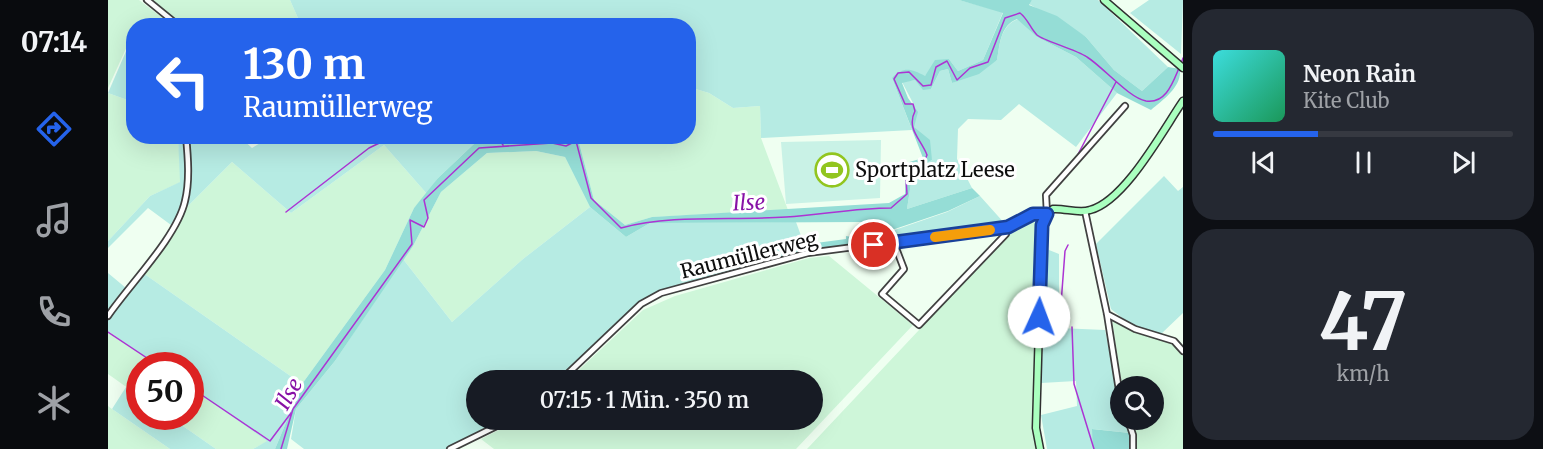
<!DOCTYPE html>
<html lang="de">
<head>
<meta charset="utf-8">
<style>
	:root { --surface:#171b24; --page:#242831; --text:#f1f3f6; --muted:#9ea1a6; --line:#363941; --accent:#2563eb }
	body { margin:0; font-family:Merriweather,serif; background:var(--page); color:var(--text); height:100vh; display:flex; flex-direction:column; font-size:22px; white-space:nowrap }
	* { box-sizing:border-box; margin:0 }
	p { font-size:20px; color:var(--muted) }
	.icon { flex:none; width:33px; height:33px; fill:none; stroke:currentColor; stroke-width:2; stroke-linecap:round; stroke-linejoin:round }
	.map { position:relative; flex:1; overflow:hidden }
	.details { display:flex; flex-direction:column; gap:9px; padding:9px; background:#0d0f14; width:360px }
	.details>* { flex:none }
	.hud { position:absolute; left:18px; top:18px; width:570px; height:126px; border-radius:24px; box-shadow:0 6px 24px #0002; background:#2563eb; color:#fff; overflow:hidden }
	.tools { position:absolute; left:1002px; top:376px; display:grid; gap:12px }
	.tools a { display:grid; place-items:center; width:54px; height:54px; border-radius:50%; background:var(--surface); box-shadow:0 6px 24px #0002; font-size:30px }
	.speed { position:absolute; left:18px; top:352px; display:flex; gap:12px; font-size:30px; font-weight:700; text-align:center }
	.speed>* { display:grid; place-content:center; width:78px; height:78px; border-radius:50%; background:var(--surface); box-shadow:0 6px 24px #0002; line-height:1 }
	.speed .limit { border:9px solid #d22; background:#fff; color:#111 }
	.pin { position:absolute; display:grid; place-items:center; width:51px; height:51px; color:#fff; margin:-26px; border:3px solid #fff; border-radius:50%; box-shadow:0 2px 6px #0007 }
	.me { position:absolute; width:66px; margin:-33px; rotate:2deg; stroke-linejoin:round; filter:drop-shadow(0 0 4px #0008) }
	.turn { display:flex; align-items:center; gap:21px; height:126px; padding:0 18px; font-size:27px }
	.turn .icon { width:78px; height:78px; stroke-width:2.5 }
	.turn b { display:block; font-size:42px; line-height:51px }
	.details .tile { flex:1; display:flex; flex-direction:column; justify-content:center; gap:9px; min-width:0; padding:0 21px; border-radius:24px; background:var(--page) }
	.details .dial { align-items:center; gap:0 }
	.dial b { font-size:78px; line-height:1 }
	.song { display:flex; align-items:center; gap:18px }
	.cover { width:72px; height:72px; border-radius:9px; background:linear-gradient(135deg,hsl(180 70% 55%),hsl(150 70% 35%)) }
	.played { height:6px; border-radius:3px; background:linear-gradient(90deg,var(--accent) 35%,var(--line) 35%) }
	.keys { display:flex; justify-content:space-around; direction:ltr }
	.trip { position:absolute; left:358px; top:370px; width:357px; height:60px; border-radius:30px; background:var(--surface); box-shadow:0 6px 24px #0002; font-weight:600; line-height:60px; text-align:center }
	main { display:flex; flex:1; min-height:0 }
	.dock { display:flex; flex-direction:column; width:108px; justify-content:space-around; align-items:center; background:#090b0e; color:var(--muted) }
	.dock .icon { width:42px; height:42px }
	.dock .on { color:var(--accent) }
	.dock b { font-size:27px; color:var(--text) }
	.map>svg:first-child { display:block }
</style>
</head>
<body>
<main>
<nav class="dock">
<b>07:14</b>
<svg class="icon on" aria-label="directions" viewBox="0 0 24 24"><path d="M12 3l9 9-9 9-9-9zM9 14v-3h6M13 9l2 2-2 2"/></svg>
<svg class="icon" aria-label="music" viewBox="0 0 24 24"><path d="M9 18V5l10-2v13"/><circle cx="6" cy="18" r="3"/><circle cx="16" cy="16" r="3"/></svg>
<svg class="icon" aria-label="phone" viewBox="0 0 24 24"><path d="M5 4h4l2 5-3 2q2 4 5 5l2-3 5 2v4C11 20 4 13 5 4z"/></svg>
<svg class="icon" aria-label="climate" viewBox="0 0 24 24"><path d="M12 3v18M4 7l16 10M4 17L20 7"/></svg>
</nav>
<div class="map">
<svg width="1075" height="449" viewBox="0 0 1075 449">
	<rect width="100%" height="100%" fill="#effff1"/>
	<path fill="#cef6d9" d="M0,0H31L64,25L26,26L25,44L21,42L0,88Z
		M43,0H182L193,25H76Z
		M581,87L601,93L625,108L652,106L653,138L680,210L544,217L517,225L486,200L470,139L426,137L580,136Z
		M0,93L25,102L26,136L70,137L73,182L42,196L0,241Z
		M276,145L319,194L306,208L277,270L194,384L35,273L73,213L124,162L183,213Z
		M428,151L457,157L482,207L415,259L344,322L295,259L305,246L333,192L379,153Z
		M926,219L932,221L926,398L928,449H699L907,228Z
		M721,256L805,325L688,449H386L373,439L411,420H705V381H459L535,310L567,296L701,258Z
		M1004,318L1020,328L1064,344L1075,354V449H1027L1028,434L1023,420H1046V387H1014Z
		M0,331L50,366H32L31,396L0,374Z
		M83,388L160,441L145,449H108L62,417H82Z
		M0,406L4,409L62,449H0Z"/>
	<path fill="#b6ebe3" d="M182,0H851L895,12L875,60L850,71L841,59L817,76L784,78L804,130L653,138L652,106L625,108L601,93L581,87L580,26L193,25Z
		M924,0H990L1060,67L1034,91L1006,70L978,37L921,4Z
		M1041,0H1075L1073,54L1022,13Z
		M910,19L929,37L968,57L1009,93L968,147L911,104L893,120L860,119L850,129L849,159L864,188L799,209L805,170L824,160L806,127L805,103L794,82L807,80L823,89L832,71L840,69L844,83L889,60C892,44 892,26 910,19Z
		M22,42L25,44V102L0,93Z
		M164,136L393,137L368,142L330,178L319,194L276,145L183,213L124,162L73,213L71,212L63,225L40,208L0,248V241L42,196L72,182L70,137H132L144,148Z
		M1056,176L1070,191L1075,187V313L1053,334L1022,324L1003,309L988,244Z
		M872,196L898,225L771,241L775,234L839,212Z
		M482,207L518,237L542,223L688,222L699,252L552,291L532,302L449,381H369V420H398L337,449H196L183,439L188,409L227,361L295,259L344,322L415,259Z
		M936,248L951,254V328L997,330L1012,404V420H1018L1022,433L985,429V449H939L933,415L969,406L968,381L933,383L936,318Z
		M0,273L18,288L0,314Z
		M35,273L194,384L167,449H145L159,441L83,388L82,366H50L0,331V320Z
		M18,387L31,396L32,417H62L108,449H62L4,409Z"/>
	<path fill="#95ddd6" d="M851,0H924L921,5L949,16L978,37L1006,70L1034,91L1060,67L1072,69C1074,87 1055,100 1043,110L1009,93L968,57L929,37L909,19C892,26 892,44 889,60L871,74L844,83L840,69L832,71L823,89L815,90L807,80L794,83L800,98L810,112L806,127L822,140L824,160L805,170L799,209L864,188L872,196L840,211L775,233L769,242L748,243L761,231L754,222L542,223L518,237L482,207L457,157L428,151L379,153L333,192L305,246L227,361L188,409L179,449H167L194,384L277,270L306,208L330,178L368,142L393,136L470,139L486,200L517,225L544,217L781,203L797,194L798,163L815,158L784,78C796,66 803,69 817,76L827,60L841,59L850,71L875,60L895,13Z
		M738,236L744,237L741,245L708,250V243L738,239Z
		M984,429L1022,433L1023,449H985Z"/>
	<path fill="#c9f2e6" d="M773,140L772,198L678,204L673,142Z"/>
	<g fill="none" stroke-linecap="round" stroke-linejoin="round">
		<path stroke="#ac34d3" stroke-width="1.5" d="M1073,64L1075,58
			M389,136L395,145
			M967,160L1008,82
			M178,212L261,148L286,136
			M958,315L953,304L957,251L960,245
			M964,327L966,384L986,449
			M0,332L51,366
			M82,387L162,441L183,413
			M173,449L185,409L304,244L302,220L316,227L320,218L316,200L371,148L444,143L458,146L468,141L483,198L513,228C566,214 623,221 678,217C713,215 747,208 783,208L799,194L798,179L801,168L815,164L819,155C813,139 798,129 807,111L805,104H797L786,79L790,73L801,72L815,86L823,85L828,67L839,61L849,80L862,68L880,62L897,18L912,13C920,19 922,28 929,35C936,41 967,49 979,57C995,67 1021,98 1038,101C1058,104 1065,82 1071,68"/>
		<g stroke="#414141" stroke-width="8">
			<path id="street" d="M39,0L71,26
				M977,211L999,314L1012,397
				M786,243L796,269L774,294L811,325L898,234L900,227
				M999,314L1027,329L1066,341L1075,351
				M0,316C21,285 69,237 77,201C82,181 80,157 78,136
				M452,381L533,304L553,293L700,253L900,227L925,214H939L938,195L1017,106
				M1020,420L1025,435V449
				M342,449L401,420"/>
		</g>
		<g stroke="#303030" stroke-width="9">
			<path id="secondary" d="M996,0L1075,68
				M932,449L928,428L934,225L939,214L945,209C957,208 971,214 982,210C1017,201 1055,130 1075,101"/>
		</g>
		<use href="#street" stroke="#fff" stroke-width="4.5"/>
		<use href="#secondary" stroke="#aaffbf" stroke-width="6"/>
	</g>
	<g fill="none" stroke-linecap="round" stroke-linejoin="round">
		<g stroke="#184099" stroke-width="15">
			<path id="route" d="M766,245L900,227L925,214H939L934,225L931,317"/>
		</g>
		<use href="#route" stroke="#2563eb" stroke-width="10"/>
		<path stroke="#f59e0b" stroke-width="10" d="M827,237L882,230"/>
	</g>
	<defs>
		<g id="stadium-ring" transform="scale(1.725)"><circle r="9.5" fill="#fff" stroke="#92c51f" stroke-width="1.5"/><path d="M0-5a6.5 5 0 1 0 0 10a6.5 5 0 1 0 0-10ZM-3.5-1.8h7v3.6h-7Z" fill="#92c51f"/></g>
	</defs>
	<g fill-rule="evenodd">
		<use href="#stadium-ring" x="724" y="170"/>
	</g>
	<g text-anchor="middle" stroke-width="6" stroke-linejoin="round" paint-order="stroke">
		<g font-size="20" fill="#0e0e0e" stroke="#fff" text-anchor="start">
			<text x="747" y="177">Sportplatz Leese</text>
		</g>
		<g font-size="20" fill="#0e0e0e" stroke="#fff">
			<text transform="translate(641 255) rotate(-14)" y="7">Raumüllerweg</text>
		</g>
		<g font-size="21" font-style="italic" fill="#8711a6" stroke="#fff">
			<text transform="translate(641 203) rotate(-2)" y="7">Ilse</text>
			<text transform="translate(181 394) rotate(-60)" y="7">Ilse</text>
		</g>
	</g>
</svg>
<div class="tools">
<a><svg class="icon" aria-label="search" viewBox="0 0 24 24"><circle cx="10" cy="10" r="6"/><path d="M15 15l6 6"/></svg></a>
</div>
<div class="speed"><div class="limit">50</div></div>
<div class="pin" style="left:766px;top:245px;background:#d93025"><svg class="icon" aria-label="arrive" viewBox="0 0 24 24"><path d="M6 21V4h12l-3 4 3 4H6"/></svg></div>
<svg class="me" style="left:931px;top:317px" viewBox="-20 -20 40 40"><circle r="19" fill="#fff"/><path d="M0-13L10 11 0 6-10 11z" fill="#2563eb"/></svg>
<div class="trip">07:15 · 1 Min. · 350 m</div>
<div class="hud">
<div class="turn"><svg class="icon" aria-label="left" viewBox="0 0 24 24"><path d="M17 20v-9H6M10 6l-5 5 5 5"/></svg><div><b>130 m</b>Raumüllerweg</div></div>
</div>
</div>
<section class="details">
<div class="tile">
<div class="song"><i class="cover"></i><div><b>Neon Rain</b><p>Kite Club</p></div></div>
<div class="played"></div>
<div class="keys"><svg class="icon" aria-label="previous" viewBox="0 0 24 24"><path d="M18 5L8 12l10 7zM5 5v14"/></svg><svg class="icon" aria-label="pause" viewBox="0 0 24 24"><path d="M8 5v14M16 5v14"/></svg><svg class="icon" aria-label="next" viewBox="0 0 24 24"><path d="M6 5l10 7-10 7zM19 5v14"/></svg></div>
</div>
<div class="tile dial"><b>47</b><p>km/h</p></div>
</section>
</main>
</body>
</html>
